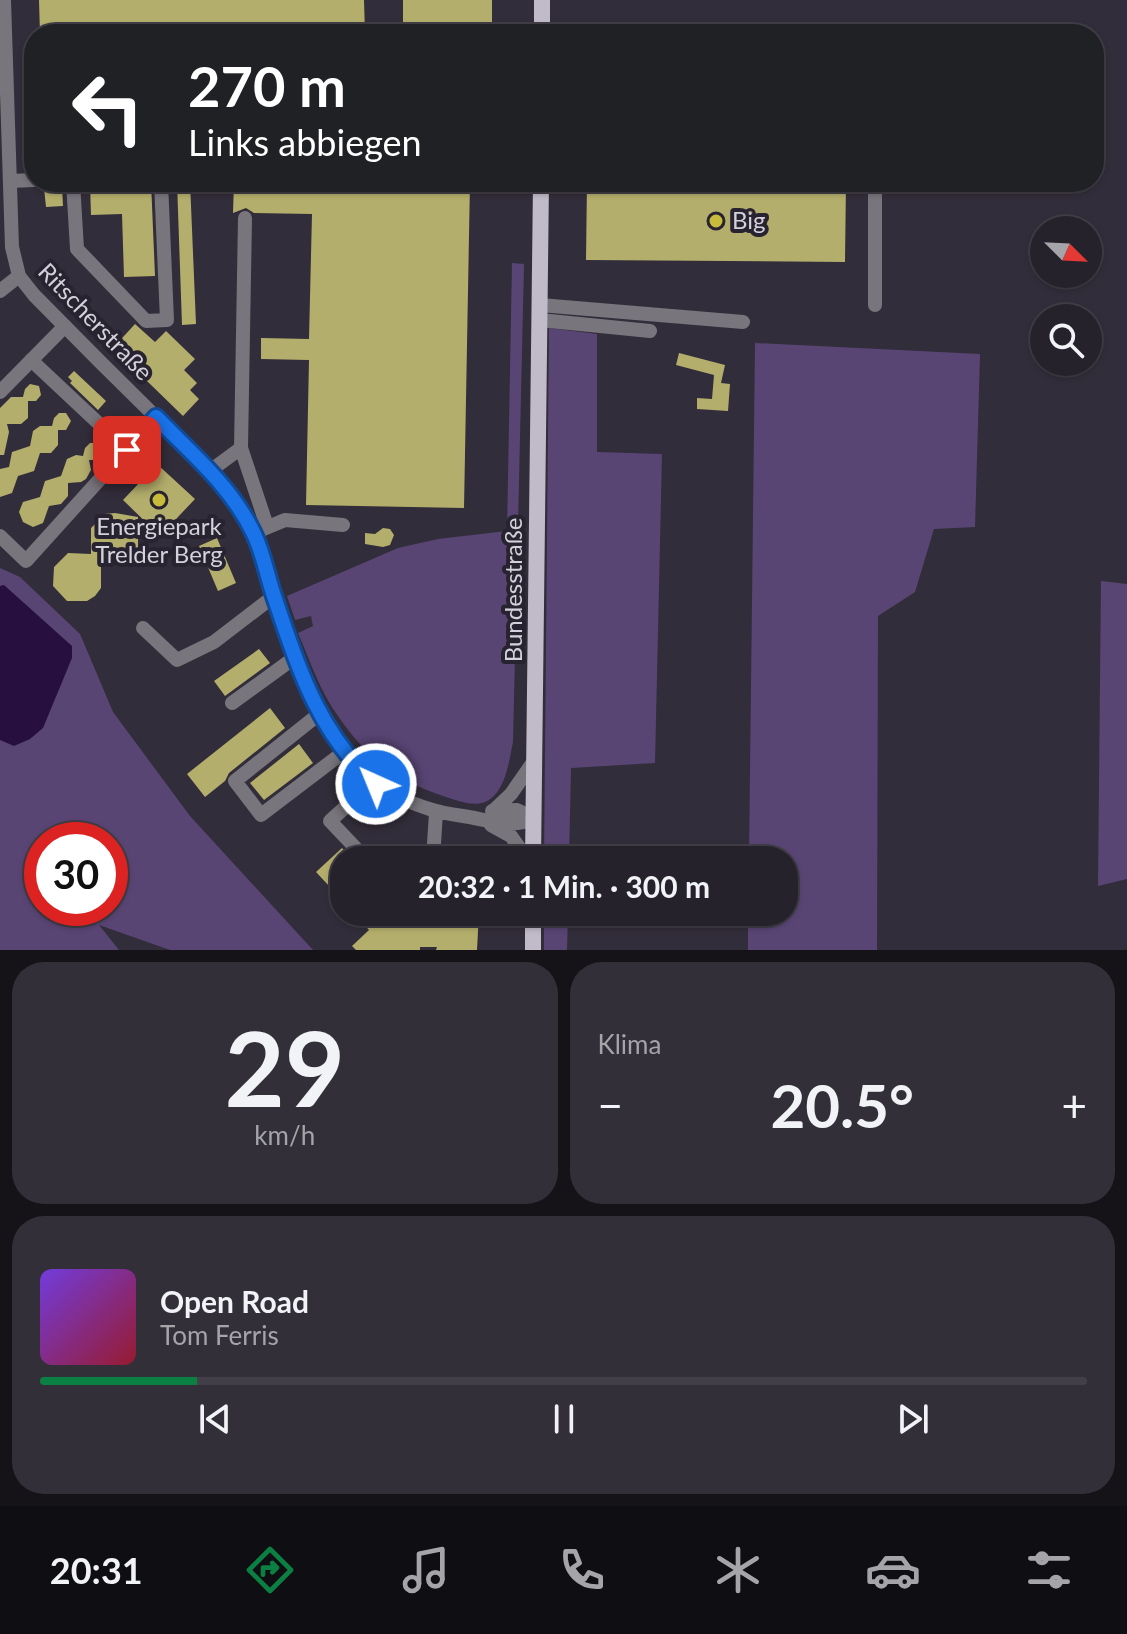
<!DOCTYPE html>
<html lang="de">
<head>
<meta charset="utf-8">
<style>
	:root { --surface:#26222c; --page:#322f38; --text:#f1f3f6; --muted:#a4a4a9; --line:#423f48; --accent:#0b8043 }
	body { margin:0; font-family:Lato,sans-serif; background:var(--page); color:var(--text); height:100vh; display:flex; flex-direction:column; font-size:30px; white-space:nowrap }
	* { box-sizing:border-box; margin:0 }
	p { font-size:26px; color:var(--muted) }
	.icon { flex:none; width:44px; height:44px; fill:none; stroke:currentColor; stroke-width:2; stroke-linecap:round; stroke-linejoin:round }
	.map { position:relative; height:950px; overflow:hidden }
	.panel { display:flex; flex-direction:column; gap:12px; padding:12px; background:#151318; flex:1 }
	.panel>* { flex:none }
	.banner { position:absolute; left:24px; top:24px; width:1080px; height:168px; border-radius:32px; box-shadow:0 2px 6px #0004,0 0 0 2px var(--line); background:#202124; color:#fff; overflow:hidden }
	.needle { width:52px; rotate:114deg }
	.tools { position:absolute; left:1030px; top:216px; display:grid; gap:16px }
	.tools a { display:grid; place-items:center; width:72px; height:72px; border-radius:50%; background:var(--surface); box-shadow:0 2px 6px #0004,0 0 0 2px var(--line); font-size:40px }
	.speed { position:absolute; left:24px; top:822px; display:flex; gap:16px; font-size:40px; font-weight:700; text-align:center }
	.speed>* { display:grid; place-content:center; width:104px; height:104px; border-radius:50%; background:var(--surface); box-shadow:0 2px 6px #0004,0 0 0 2px var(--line); line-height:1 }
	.speed .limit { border:12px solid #d22; background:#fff; color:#111 }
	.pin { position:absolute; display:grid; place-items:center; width:68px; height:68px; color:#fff; margin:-34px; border-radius:16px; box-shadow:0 4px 12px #0006 }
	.me { position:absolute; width:88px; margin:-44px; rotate:316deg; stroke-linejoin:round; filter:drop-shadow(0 0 6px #0008) }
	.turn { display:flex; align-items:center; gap:28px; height:168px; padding:0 32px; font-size:36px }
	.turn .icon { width:104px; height:104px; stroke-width:2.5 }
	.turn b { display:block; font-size:56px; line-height:68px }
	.big { font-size:60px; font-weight:700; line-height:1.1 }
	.panel .widget { flex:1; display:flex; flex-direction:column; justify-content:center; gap:12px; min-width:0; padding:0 28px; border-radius:32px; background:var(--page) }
	.panel .dial { align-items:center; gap:0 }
	.dial b { font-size:104px; line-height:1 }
	.song { display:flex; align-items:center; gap:24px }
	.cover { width:96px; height:96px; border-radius:12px; background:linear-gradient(135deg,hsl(260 70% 55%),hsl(350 70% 35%)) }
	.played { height:8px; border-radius:4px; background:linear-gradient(90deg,var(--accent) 15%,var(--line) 15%) }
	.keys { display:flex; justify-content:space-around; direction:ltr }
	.heat { display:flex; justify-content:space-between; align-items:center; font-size:44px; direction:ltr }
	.panel .tiles { flex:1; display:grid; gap:12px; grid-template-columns:1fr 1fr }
	.widget:last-child { grid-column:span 2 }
	.trip { position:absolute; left:330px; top:846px; width:468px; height:80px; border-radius:32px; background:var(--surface); box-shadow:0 2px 6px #0004,0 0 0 2px var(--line); font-weight:700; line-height:80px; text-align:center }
	.tabs { display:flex; height:128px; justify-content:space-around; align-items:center; background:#0f0e12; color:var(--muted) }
	.tabs .icon { width:56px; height:56px }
	.tabs .selected { color:var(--accent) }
	.tabs b { font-size:36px; color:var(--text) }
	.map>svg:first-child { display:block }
</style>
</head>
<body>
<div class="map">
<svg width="1127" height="950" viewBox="0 0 1127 950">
	<rect width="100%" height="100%" fill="#322d3a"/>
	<path fill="#594574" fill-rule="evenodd" d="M512,263L524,264L513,742C509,760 506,793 485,802C472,807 456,800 443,796C395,780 367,758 338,716C320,691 310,661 298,633L313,626L311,616L295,620L287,596L398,548L438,539L507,531Z
		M549,328L597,334V452L662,454L655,763L571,768L569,860H544Z
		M755,343L980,354L975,527L934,529L915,592L878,616L877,950H748V912H784V860H749Z
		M0,568L20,577L80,634L113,712L190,816L313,950H170L99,925L119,950H0ZM42,840H110V908H42Z
		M1101,581L1127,584V879L1098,886Z
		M544,912H568L567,950H544Z"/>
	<path fill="#270f3f" d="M4,585L72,646V658L43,728L30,739L14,746L0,740V586Z"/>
	<path fill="#b4ae6c" d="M39,0H364L365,34H40Z
		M403,0H492V34H403Z
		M151,182L155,276L124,277L122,214L91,215L90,184Z
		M177,182H190L196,324L182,325Z
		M234,182H470L464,508L306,505L309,360L261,359V338L309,339L312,214L254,213L246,208L233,213Z
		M587,182H846L845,262L586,260Z
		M62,187L63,206L46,207L44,188Z
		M135,324L155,342L166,331L195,359L184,370L197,383L190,390L199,399L183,416L113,348Z
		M679,353L725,365L721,383L730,384L728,411L697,409V398L712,399L714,375L676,365Z
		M74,371L106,401L98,410L70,383L72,381L68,377Z
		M30,384L39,386L41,395L36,401H28V418L21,424H7L9,432L4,455H0V408L11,397H23L25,389Z
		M59,413H66L71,421L66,430H58V445L51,453H40L34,471L18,476L12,493L0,497V469L9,467L12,452L30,446L33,431L40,426H52L54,418Z
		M90,443H97L103,451L97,460H89L91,470L86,479L81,482L68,483V496L61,504L49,506L43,523L33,527L23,522L19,512L23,502L40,497L45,481L61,476L67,459L76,455L83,456L85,448Z
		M157,464L195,499L160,536L123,500Z
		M115,513L138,517V549L124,563L101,562V588L95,596L87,601H67L53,586L54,567L68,553L91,554V528L105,514Z
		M383,528L390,529L394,535L390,545L383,547L365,544V533L375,534Z
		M217,538L236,583L218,591L199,546Z
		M259,649L270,663L225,696L214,681Z
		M270,708L285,728L229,773L225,781L205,797L187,774Z
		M299,744L313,763L264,800L250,783Z
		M342,848L353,860H344V902L316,872Z
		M353,912H479L477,950H436L437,947H420V950H356L352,946L369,930Z"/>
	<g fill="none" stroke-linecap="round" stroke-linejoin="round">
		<path stroke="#78757c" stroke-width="14" d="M4,0L12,247L19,276L34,295C78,340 122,384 167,428C192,454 220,478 240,508C258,536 264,567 275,598C308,699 342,801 463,816C485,819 513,830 534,818
			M10,181L34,180
			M73,182L77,249L146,321L167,320L161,182
			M875,182V305
			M245,218L241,448L267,526
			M0,291L19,276
			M540,305L743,322
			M540,320L650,331
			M31,360L127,450
			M0,392L65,326
			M210,471L241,448
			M261,530L285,520L343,525
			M0,536L26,561L156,417
			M143,628L177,660L214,642L274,596
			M232,703L294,658
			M319,714L235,781L261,815L345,751
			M492,811L517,810L534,818
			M493,811L511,794L534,761
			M491,825L511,836L528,860
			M367,860L330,821L373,782
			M433,860L436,812"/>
		<path stroke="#c0bac9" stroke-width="16" d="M542,34V0
			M533,860L541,182
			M533,950V912"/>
	</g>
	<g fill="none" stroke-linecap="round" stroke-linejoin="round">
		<g stroke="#114b97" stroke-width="20">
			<path id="route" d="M127,450L156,417C192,454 232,487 254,534C264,555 267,577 275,599C298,667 319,735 376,784"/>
		</g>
		<use href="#route" stroke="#1a73e8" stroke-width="14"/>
	</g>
	<g fill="#c7bb3b" stroke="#282330" stroke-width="3">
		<circle cx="716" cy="221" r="8"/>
		<circle cx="159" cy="500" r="8"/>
	</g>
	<g text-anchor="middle" stroke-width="8" stroke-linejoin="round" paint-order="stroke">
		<g font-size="24" fill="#d5d1da" stroke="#282330" text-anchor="start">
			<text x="732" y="229">Big</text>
			<text x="159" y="535" text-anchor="middle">Energiepark<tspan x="159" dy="28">Trelder Berg</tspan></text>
		</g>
		<g font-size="24" fill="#d5d1da" stroke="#282330">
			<text transform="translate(95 322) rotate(46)" y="8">Ritscherstraße</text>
			<text transform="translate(514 590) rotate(-90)" y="8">Bundesstraße</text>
		</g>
	</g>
</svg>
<div class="tools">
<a><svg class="needle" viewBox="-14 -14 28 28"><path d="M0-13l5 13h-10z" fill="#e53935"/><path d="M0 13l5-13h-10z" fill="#a4a4a9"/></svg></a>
<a><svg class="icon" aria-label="search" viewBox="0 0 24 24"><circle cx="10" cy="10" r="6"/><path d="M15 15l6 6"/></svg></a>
</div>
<div class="speed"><div class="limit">30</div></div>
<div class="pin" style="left:127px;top:450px;background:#d93025"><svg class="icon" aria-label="arrive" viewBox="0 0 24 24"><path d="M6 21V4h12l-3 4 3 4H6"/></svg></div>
<svg class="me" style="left:376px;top:784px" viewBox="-20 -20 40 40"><circle r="17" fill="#1a73e8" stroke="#fff" stroke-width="3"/><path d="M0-11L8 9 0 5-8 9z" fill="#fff"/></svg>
<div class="trip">20:32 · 1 Min. · 300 m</div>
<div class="banner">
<div class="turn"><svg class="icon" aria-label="left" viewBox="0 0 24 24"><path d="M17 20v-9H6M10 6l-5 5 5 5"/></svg><div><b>270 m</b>Links abbiegen</div></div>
</div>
</div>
<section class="panel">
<div class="tiles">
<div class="widget dial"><b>29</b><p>km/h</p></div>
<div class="widget"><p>Klima</p>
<div class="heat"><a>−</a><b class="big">20.5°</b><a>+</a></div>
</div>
<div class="widget">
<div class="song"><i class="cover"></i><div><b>Open Road</b><p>Tom Ferris</p></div></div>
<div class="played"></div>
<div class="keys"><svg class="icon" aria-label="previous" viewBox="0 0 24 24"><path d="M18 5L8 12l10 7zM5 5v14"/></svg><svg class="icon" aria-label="pause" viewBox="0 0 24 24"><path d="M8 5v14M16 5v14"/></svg><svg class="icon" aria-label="next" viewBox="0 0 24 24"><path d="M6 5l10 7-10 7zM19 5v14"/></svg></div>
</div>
</div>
</section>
<nav class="tabs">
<b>20:31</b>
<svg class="icon selected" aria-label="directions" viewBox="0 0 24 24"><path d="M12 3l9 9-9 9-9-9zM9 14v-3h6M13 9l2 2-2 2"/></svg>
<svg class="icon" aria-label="music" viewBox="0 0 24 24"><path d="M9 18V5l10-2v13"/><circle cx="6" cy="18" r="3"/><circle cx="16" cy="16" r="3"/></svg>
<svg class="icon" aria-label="phone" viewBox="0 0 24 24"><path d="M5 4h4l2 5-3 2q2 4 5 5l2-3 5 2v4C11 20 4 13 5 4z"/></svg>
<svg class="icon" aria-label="climate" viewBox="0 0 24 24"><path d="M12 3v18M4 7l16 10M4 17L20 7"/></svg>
<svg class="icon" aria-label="car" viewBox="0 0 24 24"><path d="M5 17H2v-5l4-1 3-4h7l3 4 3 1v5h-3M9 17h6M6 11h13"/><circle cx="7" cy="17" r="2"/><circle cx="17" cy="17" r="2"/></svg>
<svg class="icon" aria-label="filters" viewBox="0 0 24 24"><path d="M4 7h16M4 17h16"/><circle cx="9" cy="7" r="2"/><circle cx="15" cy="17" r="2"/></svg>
</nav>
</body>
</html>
